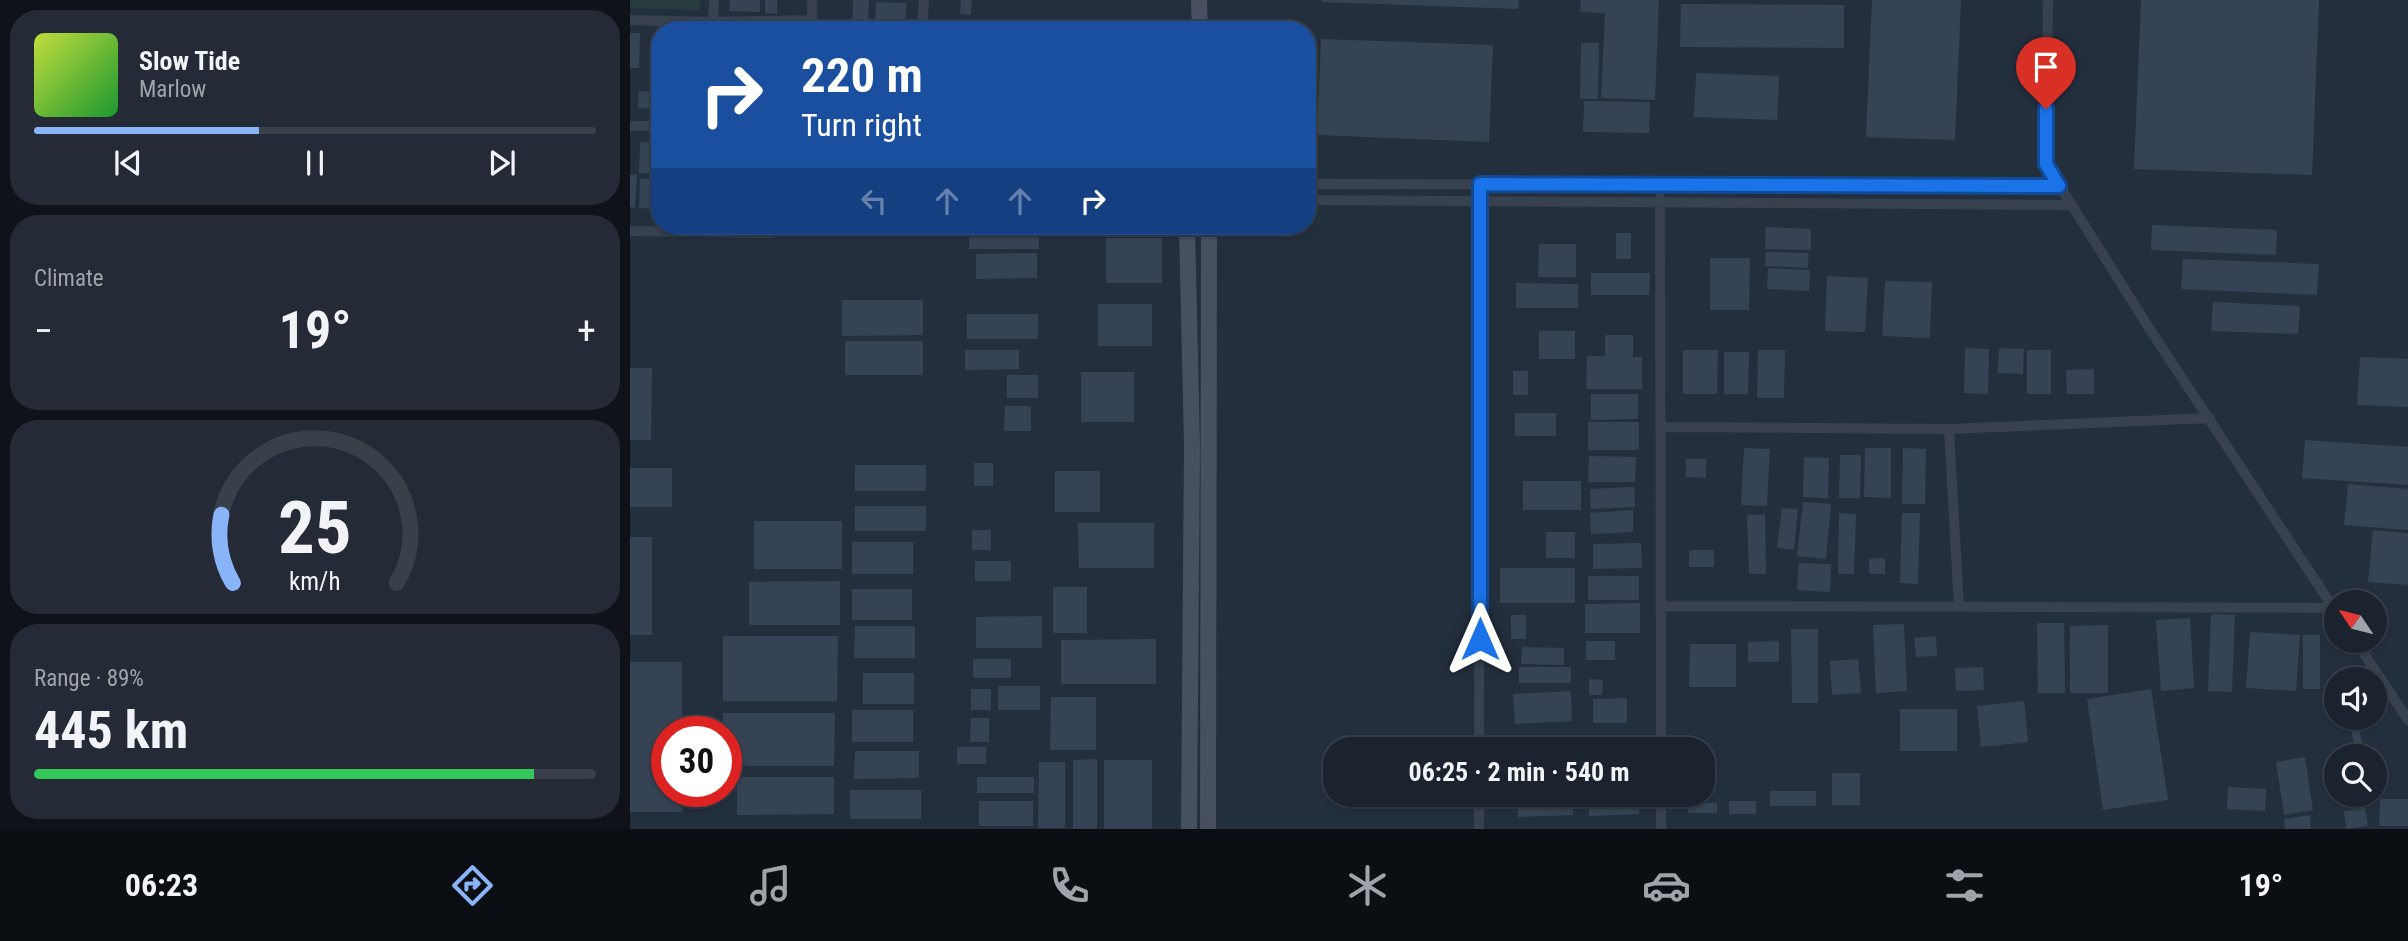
<!DOCTYPE html>
<html lang="en">
<head>
<meta charset="utf-8">
<style>
	:root { --surface:#1b232e; --page:#242b36; --text:#f1f3f6; --muted:#a0a4aa; --line:#39404a; --accent:#8ab4f8 }
	body { margin:0; font-family:"Roboto Condensed",sans-serif; background:var(--page); color:var(--text); height:100vh; display:flex; flex-direction:column; font-size:26px; white-space:nowrap }
	* { box-sizing:border-box; margin:0 }
	p { font-size:23px; color:var(--muted) }
	.icon { flex:none; width:38px; height:38px; fill:none; stroke:currentColor; stroke-width:2; stroke-linecap:round; stroke-linejoin:round }
	.map { position:relative; flex:1; overflow:hidden }
	.sheet { display:flex; flex-direction:column; gap:10px; padding:10px; background:#0f1319; width:630px }
	.sheet>* { flex:none }
	.top-card { position:absolute; left:21px; top:21px; width:665px; height:214px; border-radius:28px; box-shadow:0 2px 5px #0004,0 0 0 2px var(--line); background:#1a4fa0; color:#fff; overflow:hidden }
	.needle { width:46px; rotate:305deg }
	.controls { position:absolute; left:1694px; top:590px; display:grid; gap:14px }
	.controls a { display:grid; place-items:center; width:63px; height:63px; border-radius:50%; background:var(--surface); box-shadow:0 2px 5px #0004,0 0 0 2px var(--line); font-size:35px }
	.speed { position:absolute; left:21px; top:716px; display:flex; gap:14px; font-size:35px; font-weight:700; text-align:center }
	.speed>* { display:grid; place-content:center; width:91px; height:91px; border-radius:50%; background:var(--surface); box-shadow:0 2px 5px #0004,0 0 0 2px var(--line); line-height:1 }
	.speed .limit { border:10px solid #d22; background:#fff; color:#111 }
	.pin { position:absolute; display:grid; place-items:center; width:60px; height:60px; color:#fff; margin:-72px -30px; border-radius:50% 50% 50% 0; rotate:-45deg; box-shadow:0 0 7px #0007 }
	.pin .icon { rotate:45deg }
	.me { position:absolute; width:77px; margin:-38px; rotate:0deg; stroke-linejoin:round; filter:drop-shadow(0 0 5px #0008) }
	.turn { display:flex; align-items:center; gap:24px; height:147px; padding:0 35px; font-size:32px }
	.turn .icon { width:91px; height:91px; stroke-width:2.5 }
	.turn b { display:block; font-size:49px; line-height:60px }
	.lanes { display:flex; align-items:center; height:66px; padding:0 35px; background:#0003; justify-content:center; gap:35px; direction:ltr }
	.lanes .off { opacity:.35 }
	.big { font-size:52px; font-weight:700; line-height:1.1 }
	.sheet .tile { flex:1; display:flex; flex-direction:column; justify-content:center; gap:10px; min-width:0; padding:0 24px; border-radius:28px; background:var(--page) }
	.sheet .dial { align-items:center; gap:0 }
	.dial svg { height:182px; overflow:visible; fill:none; stroke:var(--line); stroke-width:7; stroke-linecap:round; text-anchor:middle }
	.dial text { fill:var(--text); stroke:none }
	.song { display:flex; align-items:center; gap:21px }
	.cover { width:84px; height:84px; border-radius:10px; background:linear-gradient(135deg,hsl(70 70% 55%),hsl(130 70% 35%)) }
	.played { height:7px; border-radius:4px; background:linear-gradient(90deg,var(--accent) 40%,var(--line) 40%) }
	.keys { display:flex; justify-content:space-around; direction:ltr }
	.heat { display:flex; justify-content:space-between; align-items:center; font-size:38px; direction:ltr }
	.charge { height:10px; border-radius:5px; background:linear-gradient(90deg,#34c759 89%,var(--line) 0) }
	.trip { position:absolute; left:693px; top:737px; width:392px; height:70px; border-radius:28px; background:var(--surface); box-shadow:0 2px 5px #0004,0 0 0 2px var(--line); font-weight:700; line-height:70px; text-align:center }
	.dock { display:flex; height:112px; justify-content:space-around; align-items:center; background:#0b0e12; color:var(--muted) }
	.dock .icon { width:49px; height:49px }
	.dock .active { color:var(--accent) }
	.dock b { font-size:32px; color:var(--text) }
	main { display:flex; flex:1; min-height:0 }
	.map>svg:first-child { display:block }
</style>
</head>
<body>
<main>
<section class="sheet">
<div class="tile">
<div class="song"><i class="cover"></i><div><b>Slow Tide</b><p>Marlow</p></div></div>
<div class="played"></div>
<div class="keys"><svg class="icon" aria-label="previous" viewBox="0 0 24 24"><path d="M18 5L8 12l10 7zM5 5v14"/></svg><svg class="icon" aria-label="pause" viewBox="0 0 24 24"><path d="M8 5v14M16 5v14"/></svg><svg class="icon" aria-label="next" viewBox="0 0 24 24"><path d="M6 5l10 7-10 7zM19 5v14"/></svg></div>
</div>
<div class="tile"><p>Climate</p>
<div class="heat"><a>−</a><b class="big">19°</b><a>+</a></div>
</div>
<div class="tile dial"><svg viewBox="0 0 100 80">
<path d="M14 69A42 42 0 1 1 86 69"/>
<path d="M14 69A42 42 0 0 1 9 39" stroke="#8ab4f8"/>
<text x="50" y="56" font-size="32" font-weight="700">25</text>
<text x="50" y="72" font-size="11">km/h</text>
</svg></div>
<div class="tile"><p>Range · 89%</p><b class="big">445 km</b><div class="charge"></div></div>
</section>
<div class="map">
<svg width="1778" height="829" viewBox="0 0 1778 829">
	<rect width="100%" height="100%" fill="#242f3e"/>
	<path fill="#263c3f" d="M0,0H71L70,10L0,8Z"/>
	<path fill="#364354" d="M100,0H130V12L99,11Z
		M135,0H147V14L135,13Z
		M223,0H239L238,30H222Z
		M331,0H342L341,15L330,14Z
		M692,0H889L888,9L692,2Z
		M951,0H1029L1025,100L971,98L975,13L950,12Z
		M1242,0H1331L1325,140L1236,137Z
		M1511,0H1689L1682,175L1504,169Z
		M246,2L276,3L275,30H245Z
		M1051,4L1214,5V48L1050,47Z
		M331,20L342,21V30H330Z
		M0,33H10L9,68H0Z
		M691,39L863,45L859,142L687,135Z
		M951,43H969L968,99H950Z
		M1066,73L1149,76L1147,120L1064,117Z
		M9,91L28,92L27,109L8,108Z
		M954,101L1020,102L1019,133L953,132Z
		M10,142L28,143L27,173H9Z
		M0,175H7L5,208L0,207Z
		M10,179H26L25,209L9,208Z
		M1522,225L1647,230L1646,255L1521,250Z
		M339,226H409V249H339Z
		M1136,227L1181,229V250L1135,249Z
		M986,233H1001V259H986Z
		M476,238H532V283H476Z
		M909,244H946V277H908Z
		M1136,252L1179,253L1178,268L1135,266Z
		M407,253V278L346,279V254Z
		M1080,258H1120L1119,310H1080Z
		M1553,259L1689,264L1687,295L1551,289Z
		M1138,268L1180,270L1179,291L1137,289Z
		M961,273H1020L1019,295H961Z
		M1197,276L1238,278L1235,332L1195,331Z
		M1255,281L1302,282L1300,338L1252,336Z
		M886,283L948,284V308H886Z
		M212,300H293V335L212,336Z
		M1583,302L1670,306L1668,334L1581,331Z
		M468,304H522V346H468Z
		M337,314H408V339H337Z
		M909,331H945V359H909Z
		M975,335H1003V357H1012V389H956L957,356H975Z
		M215,341H293V375H215Z
		M1335,348L1359,349L1358,394L1334,393Z
		M1369,348L1394,349L1393,374L1368,373Z
		M335,350H389V369L335,370Z
		M1053,350H1088L1087,394H1053Z
		M1128,350H1155L1154,398H1127Z
		M1397,350H1421V394H1397Z
		M1094,352H1119L1118,394H1094Z
		M1730,357L1778,359V407L1727,405Z
		M0,368H22L21,440H0Z
		M1464,369V394H1437L1436,370Z
		M883,371H898V395H883Z
		M451,372H504V422H451Z
		M377,375H408V398H377Z
		M961,394H1008V419L961,420Z
		M375,406H401V431H374Z
		M885,413H926V436H885Z
		M958,422H1009V450H958Z
		M1675,440L1778,447V485L1672,478Z
		M1114,448L1140,449L1137,506L1111,505Z
		M1235,448H1261V498L1234,497Z
		M1273,448L1296,449L1295,504H1272Z
		M1210,455H1231L1230,498H1209Z
		M959,456L1006,457L1005,482H958Z
		M1174,457L1199,458L1198,498L1173,497Z
		M1056,459H1076V478L1056,477Z
		M344,463H363V486H344Z
		M225,465H296V491H225Z
		M0,468H42V507H0Z
		M425,471H470V512H425Z
		M893,481H951V510H893Z
		M1718,484L1778,489V530L1714,525Z
		M1004,487L1005,507L961,509L960,489Z
		M1173,502L1201,504L1196,559L1167,556Z
		M225,506H296V531H225Z
		M1152,508L1168,509L1164,550L1147,548Z
		M1003,510V532L961,534L960,513Z
		M1209,513L1226,514L1224,574H1208Z
		M1272,513H1290L1288,584L1270,583Z
		M1135,514L1136,574H1119L1117,515Z
		M124,521H212V569H124Z
		M448,523H524V568H449Z
		M342,530H361V550H342Z
		M1743,530L1778,533V585L1738,582Z
		M916,532H945V558H916Z
		M0,537H22V635H0Z
		M222,542H283V574H222Z
		M1011,543L1012,568L963,569V544Z
		M1059,550H1084V567H1059Z
		M1255,558V574H1239V559Z
		M345,561H381V581H345Z
		M1169,563L1201,564L1200,592L1167,590Z
		M870,568H945V603H870Z
		M958,576H1009V600H958Z
		M210,581V625H119V582Z
		M423,587H457V633H423Z
		M222,589H282V620H222Z
		M1010,603V633H955V604Z
		M1581,614L1605,615L1602,692L1578,691Z
		M881,615H896V639H881Z
		M412,616V648H346V617Z
		M1560,618L1564,688L1531,691L1526,620Z
		M1407,623H1434L1435,693H1408Z
		M1274,624L1277,691L1246,693L1243,625Z
		M1478,625V693H1440V626Z
		M225,626H285V658H224Z
		M1161,629H1188V703H1162Z
		M1620,632L1670,635L1666,691L1616,688Z
		M1673,635H1690V689H1673Z
		M93,636H208L207,701H93Z
		M1306,636L1307,656L1286,657L1284,638Z
		M526,639V684H431V640Z
		M956,641H985V660H956Z
		M1149,641V662H1118V642Z
		M1060,644H1106V687H1059Z
		M892,647L934,648V665L891,664Z
		M343,659H381V678H343Z
		M1228,659L1231,693L1202,695L1200,661Z
		M0,662H52V732H37V791H52V812H0Z
		M889,667H941V683H889Z
		M1353,667L1354,690L1326,691L1325,668Z
		M233,673H284V704H233Z
		M959,679L973,680L972,695H959Z
		M368,686H410V710H368Z
		M341,689H361V710H341Z
		M1521,689L1538,800L1473,810L1457,699Z
		M941,691L942,721L885,724L883,694Z
		M421,697H466V750H420Z
		M997,698V723H963V699Z
		M1394,701L1398,742L1351,747L1347,706Z
		M1270,709H1327V751H1270Z
		M222,710H283V742H222Z
		M93,713H205L204,766H96V732H93Z
		M341,718H359V742H340Z
		M1728,721L1733,748L1725,749L1720,723Z
		M913,739V749H881V740Z
		M1060,743H1079V758H1073V749H1060Z
		M327,747H356V764H327Z
		M225,751H289V778L224,779Z
		M1675,757L1683,810L1654,815L1646,762Z
		M467,759V829H443V760Z
		M474,760H522V829H474Z
		M409,762H435V828H408Z
		M1202,773H1230V805H1202Z
		M107,777H204V814L107,815Z
		M347,777H404V793H347Z
		M1598,787L1636,789L1635,811L1597,809Z
		M220,790H291V819H220Z
		M1140,791H1186V806H1140Z
		M888,794H943V815L888,817Z
		M958,794H1009V814L959,816Z
		M1719,794H1743L1744,799L1721,804Z
		M1750,799H1778V826H1749Z
		M349,801H403V826H349Z
		M1099,801H1126V814H1099Z
		M1058,803H1087V813H1058Z
		M1735,808L1738,826L1716,829L1714,811Z
		M1680,815L1681,829H1655L1654,819Z"/>
	<g fill="none" stroke-linecap="round" stroke-linejoin="round">
		<path stroke="#38414e" stroke-width="10" d="M1418,0L1416,164L1519,328L1706,612
			M0,20L83,22L182,20
			M83,22L84,0
			M182,30V0
			M292,30L294,0
			M0,126H30
			M677,184L1429,185
			M1030,198L1031,749
			M677,200L1441,205
			M0,231L140,233L166,226
			M1031,427L1319,429L1580,418
			M1319,429L1329,607
			M1031,606L1704,608
			M1725,640L1778,720
			M849,749L850,184
			M1031,794V829
			M849,829V794"/>
		<path stroke="#465061" stroke-width="16" d="M569,0L570,30
			M557,226L562,444L559,829
			M578,829L579,226"/>
	</g>
	<g fill="none" stroke-linecap="round" stroke-linejoin="round">
		<g stroke="#114b97" stroke-width="18">
			<path id="route" d="M850,639V184L1429,186L1416,164V109"/>
		</g>
		<use href="#route" stroke="#1a73e8" stroke-width="12"/>
	</g>
</svg>
<div class="controls">
<a><svg class="needle" viewBox="-14 -14 28 28"><path d="M0-13l5 13h-10z" fill="#e53935"/><path d="M0 13l5-13h-10z" fill="#a0a4aa"/></svg></a>
<a><svg class="icon" aria-label="sound" viewBox="0 0 24 24"><path d="M4 9h4l5-4v14l-5-4H4zM17 9q2 3 0 6"/></svg></a>
<a><svg class="icon" aria-label="search" viewBox="0 0 24 24"><circle cx="10" cy="10" r="6"/><path d="M15 15l6 6"/></svg></a>
</div>
<div class="speed"><div class="limit">30</div></div>
<div class="pin" style="left:1416px;top:109px;background:#d93025"><svg class="icon" aria-label="arrive" viewBox="0 0 24 24"><path d="M6 21V4h12l-3 4 3 4H6"/></svg></div>
<svg class="me" style="left:850px;top:639px" viewBox="-20 -20 40 40"><path d="M0-17L14 15 0 8-14 15z" fill="#1a73e8" stroke="#fff" stroke-width="4"/></svg>
<div class="trip">06:25 · 2 min · 540 m</div>
<div class="top-card">
<div class="turn"><svg class="icon" aria-label="right" viewBox="0 0 24 24"><path d="M7 20v-9h11M14 6l5 5-5 5"/></svg><div><b>220 m</b>Turn right</div></div>
<div class="lanes"><svg class="icon off" aria-label="left" viewBox="0 0 24 24"><path d="M17 20v-9H6M10 6l-5 5 5 5"/></svg><svg class="icon off" aria-label="ahead" viewBox="0 0 24 24"><path d="M12 20V5M6 11l6-6 6 6"/></svg><svg class="icon off" aria-label="ahead" viewBox="0 0 24 24"><path d="M12 20V5M6 11l6-6 6 6"/></svg><svg class="icon" aria-label="right" viewBox="0 0 24 24"><path d="M7 20v-9h11M14 6l5 5-5 5"/></svg></div>
</div>
</div>
</main>
<nav class="dock">
<b>06:23</b>
<svg class="icon active" aria-label="directions" viewBox="0 0 24 24"><path d="M12 3l9 9-9 9-9-9zM9 14v-3h6M13 9l2 2-2 2"/></svg>
<svg class="icon" aria-label="music" viewBox="0 0 24 24"><path d="M9 18V5l10-2v13"/><circle cx="6" cy="18" r="3"/><circle cx="16" cy="16" r="3"/></svg>
<svg class="icon" aria-label="phone" viewBox="0 0 24 24"><path d="M5 4h4l2 5-3 2q2 4 5 5l2-3 5 2v4C11 20 4 13 5 4z"/></svg>
<svg class="icon" aria-label="climate" viewBox="0 0 24 24"><path d="M12 3v18M4 7l16 10M4 17L20 7"/></svg>
<svg class="icon" aria-label="car" viewBox="0 0 24 24"><path d="M5 17H2v-5l4-1 3-4h7l3 4 3 1v5h-3M9 17h6M6 11h13"/><circle cx="7" cy="17" r="2"/><circle cx="17" cy="17" r="2"/></svg>
<svg class="icon" aria-label="filters" viewBox="0 0 24 24"><path d="M4 7h16M4 17h16"/><circle cx="9" cy="7" r="2"/><circle cx="15" cy="17" r="2"/></svg>
<b>19°</b>
</nav>
</body>
</html>
